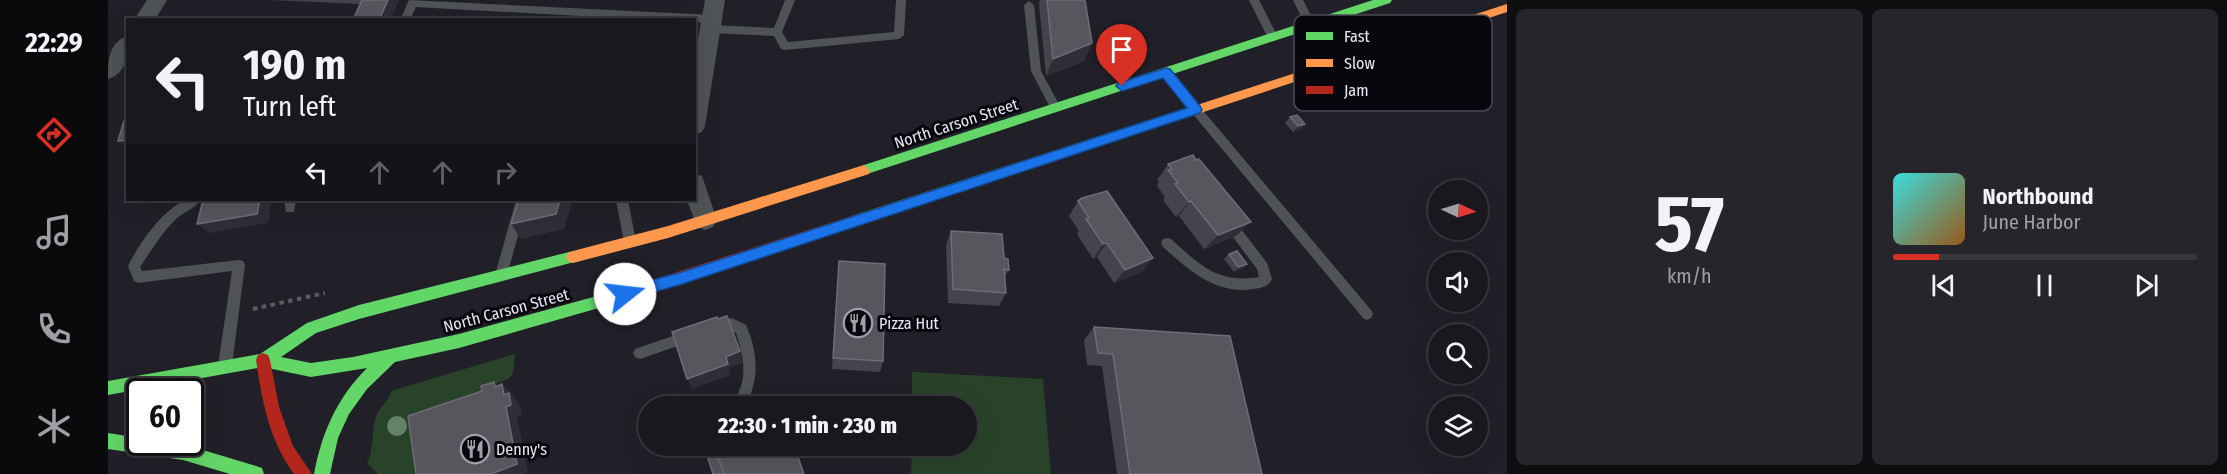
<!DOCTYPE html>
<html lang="en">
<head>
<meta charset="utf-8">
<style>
	:root { --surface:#19181e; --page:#26252b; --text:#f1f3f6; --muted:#9fa0a4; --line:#37373c; --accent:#d93025 }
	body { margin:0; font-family:"Fira Sans Condensed",sans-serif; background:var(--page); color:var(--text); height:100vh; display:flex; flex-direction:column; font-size:22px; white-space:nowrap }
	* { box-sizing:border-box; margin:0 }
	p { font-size:20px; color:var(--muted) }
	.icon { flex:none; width:33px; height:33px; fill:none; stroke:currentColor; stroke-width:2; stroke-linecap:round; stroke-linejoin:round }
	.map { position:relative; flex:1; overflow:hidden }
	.panel { display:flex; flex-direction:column; gap:9px; padding:9px; background:#0e0d10; width:720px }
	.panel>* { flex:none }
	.top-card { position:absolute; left:18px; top:18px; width:570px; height:183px; border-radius:0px; box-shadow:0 6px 24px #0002,0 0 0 2px var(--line); background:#19181e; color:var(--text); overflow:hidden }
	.needle { width:39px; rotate:94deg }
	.tools { position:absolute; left:1320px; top:180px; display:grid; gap:12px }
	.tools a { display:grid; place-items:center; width:60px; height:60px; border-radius:50%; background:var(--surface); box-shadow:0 6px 24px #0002,0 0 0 2px var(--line); font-size:30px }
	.speed { position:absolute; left:18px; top:378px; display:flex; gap:12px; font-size:30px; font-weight:700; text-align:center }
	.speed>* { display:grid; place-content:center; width:78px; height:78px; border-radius:50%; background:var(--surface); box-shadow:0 6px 24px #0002,0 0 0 2px var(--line); line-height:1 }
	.speed .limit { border:3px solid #111; border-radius:9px; background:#fff; color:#111 }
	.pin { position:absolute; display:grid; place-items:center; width:51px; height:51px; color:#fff; margin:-62px -26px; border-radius:50% 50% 50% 0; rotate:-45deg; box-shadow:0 0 6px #0007 }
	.pin .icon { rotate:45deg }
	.me { position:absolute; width:66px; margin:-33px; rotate:74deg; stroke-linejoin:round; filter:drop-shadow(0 0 4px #0008) }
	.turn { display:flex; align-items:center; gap:21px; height:126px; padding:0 18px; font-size:27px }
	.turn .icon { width:78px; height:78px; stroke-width:2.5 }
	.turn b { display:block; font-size:42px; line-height:51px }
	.lanes { display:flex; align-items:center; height:57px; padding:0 18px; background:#0003; justify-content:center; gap:30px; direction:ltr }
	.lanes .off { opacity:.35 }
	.panel .widget { flex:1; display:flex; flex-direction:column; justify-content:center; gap:9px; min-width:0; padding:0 21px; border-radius:9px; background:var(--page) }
	.panel .dial { align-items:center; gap:0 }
	.dial b { font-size:78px; line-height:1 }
	.song { display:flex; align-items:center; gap:18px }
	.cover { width:72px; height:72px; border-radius:9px; background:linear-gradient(135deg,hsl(180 70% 55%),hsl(30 70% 35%)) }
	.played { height:6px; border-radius:3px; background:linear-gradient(90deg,var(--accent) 15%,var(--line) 15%) }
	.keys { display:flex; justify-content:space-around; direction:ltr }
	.panel .tiles { flex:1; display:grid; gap:9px; grid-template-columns:repeat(2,1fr) }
	.trip { position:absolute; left:530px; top:396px; width:339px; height:60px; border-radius:30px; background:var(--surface); box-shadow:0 6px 24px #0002,0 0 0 2px var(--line); font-weight:800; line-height:60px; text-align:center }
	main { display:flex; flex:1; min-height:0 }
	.tab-bar { display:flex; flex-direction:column; width:108px; justify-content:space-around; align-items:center; background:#0a0a0c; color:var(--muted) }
	.tab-bar .icon { width:42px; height:42px }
	.tab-bar .current { color:var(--accent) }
	.tab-bar b { font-size:27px; color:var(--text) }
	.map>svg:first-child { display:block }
</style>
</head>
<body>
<main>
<nav class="tab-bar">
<b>22:29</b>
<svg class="icon current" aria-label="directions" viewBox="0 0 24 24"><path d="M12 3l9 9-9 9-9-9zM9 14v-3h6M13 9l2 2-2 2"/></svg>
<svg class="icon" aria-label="music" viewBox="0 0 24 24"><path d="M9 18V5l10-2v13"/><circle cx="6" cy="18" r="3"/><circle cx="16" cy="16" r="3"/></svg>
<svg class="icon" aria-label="phone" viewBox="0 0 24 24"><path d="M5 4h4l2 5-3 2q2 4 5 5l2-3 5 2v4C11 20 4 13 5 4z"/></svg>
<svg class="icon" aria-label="climate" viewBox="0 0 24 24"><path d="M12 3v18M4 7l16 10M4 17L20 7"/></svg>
</nav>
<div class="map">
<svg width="1399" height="474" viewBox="0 0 1399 474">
	<rect width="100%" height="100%" fill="#212028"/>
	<path fill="#29432a" d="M407,354L405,374L400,379L382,386L317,474H270L259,463C265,455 264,432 267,420C269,409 280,403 283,391Z
		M804,372L935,379L943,474H803L804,446H858V406H804Z"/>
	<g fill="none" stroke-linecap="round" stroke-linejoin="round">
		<path stroke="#5b5c5f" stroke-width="4" stroke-dasharray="4.5 4.5" stroke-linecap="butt" d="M145,309L217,293"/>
		<path fill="#505355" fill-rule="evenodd" d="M301,0L604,15L609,19L604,23L586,22V20H546L308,7L302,20H292Z
			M677,0H687L674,32L680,42L786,32L788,0H798L796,35L791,39L677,50L673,49L666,36L603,33L598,29L603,25L666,28Z
			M1141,0H1151L1170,37L1169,40H1161Z
			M1185,0H1195L1208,25L1207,28H1199Z
			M921,1L926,5L933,71L953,108L948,112L944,111L923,71L916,5Z
			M1088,106L1092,107L1263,310L1265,314L1263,318L1259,320L1255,318L1084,113L1083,110L1084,107Z
			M77,200H93C87,208 74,213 67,220C53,234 43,251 32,267L34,271L131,260L135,261L137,265L124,365L122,369L117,371L112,369L110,365L124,271L30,283L26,281L20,266C32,242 53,212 77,200Z
			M176,200H188L186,212H178Z
			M408,200H420L399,275L397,279L393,280L389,279L387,275Z
			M508,200H520L528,242L526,246L522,247L518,246L516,242Z
			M1120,216L1124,217L1159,263L1164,279C1160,287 1153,288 1145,289C1107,295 1080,269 1055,247L1053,243L1055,239L1059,238L1063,239C1092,265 1110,284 1151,277L1149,269L1116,225L1114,221L1116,217Z
			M624,318L638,325C650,352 652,380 637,406H623C626,400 630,395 632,389C639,371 634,351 628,333C619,328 611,335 601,331L600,327L601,323Z
			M582,330L587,332L588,336L587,340L532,359L527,357L525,353L527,349Z
			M551,446H569L567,451L557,455L552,453Z"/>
		<path fill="#505355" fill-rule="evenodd" d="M39,0H59L47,20H26Z
			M597,0H617L597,126L594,132L586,135V61Z
			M20,36C20,53 20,73 0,79C0,62 0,42 20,36Z
			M586,174L594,176L609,220L605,227L597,230L589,227L579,200H586Z"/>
		<path fill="#63d668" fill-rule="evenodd" d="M1265,0H1284L1282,3L756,175L750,170L756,165Z
			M1053,116L1059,121L1057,124L747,227L742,225L740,221L742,217L747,215Z
			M465,251L470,253L472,257L470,261L251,319L208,333L173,357L203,363L245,357L351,334L529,285L534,287L536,291L534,295L529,297L351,348L287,362L259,389L241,414L230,438L222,474H206C214,432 229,398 259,368L203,377L155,367L0,395V381L152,354L199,323L251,305Z
			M0,433L32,438V442L75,444L148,466L154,468L156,474H122L75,460L0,449Z"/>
		<path fill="#ff974d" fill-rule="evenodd" d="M1399,4V12L1053,126L1047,121L1049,118Z
			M756,165L762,170L761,174L560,238L465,263L460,261L458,257L460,253L465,251L560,226Z"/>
		<path fill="#b3261e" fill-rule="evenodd" d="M747,215L752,217L754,221L752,225L529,297L524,295L522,291L524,287L529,285Z
			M155,353L160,355L162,360L171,407L185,446L204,474H186C161,440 154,401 148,360L150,355Z"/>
	</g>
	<circle fill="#648267" cx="289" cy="426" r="10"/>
	<path fill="#45444c" d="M162,0H291L282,20H245L252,4Z
		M932,0H977L984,43L976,61L938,76L931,4Z
		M1182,117L1197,124L1193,129L1185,132L1177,123Z
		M1060,164L1128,236L1096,249L1071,216L1068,217L1055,200L1057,197L1049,186L1051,182L1049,180Z
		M970,201L1034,272L1006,283L989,257L985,259L969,234L971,231L961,216Z
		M843,231L896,258L901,270L897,277L898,293L891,306L840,303L838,245Z
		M1121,254L1139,264L1135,268L1126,272L1116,259Z
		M731,261L775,361L772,372L724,369Z
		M986,327L1154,474H1009L994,366L979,365L976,340Z"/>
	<path fill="#2f2e36" d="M280,0H291L282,20H271Z
		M984,43L976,61L938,76L945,59Z
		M1197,124L1193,129L1185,132L1190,126Z
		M20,140V149L10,141Z
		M152,200H164L160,223L101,233L89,224Z
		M452,200H465L456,229L413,239L403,224Z
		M1083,201L1071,216L1068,217L1081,202Z
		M1143,222L1128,236L1096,249L1110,235Z
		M999,243L989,257L985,259L995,244Z
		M1045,258L1034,272L1006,283L1017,270Z
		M1139,264L1135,268L1126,272L1130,267Z
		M632,351L635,363L621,368L623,375L584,389L579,379L618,357Z
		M386,382L395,390L394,384L405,395V397L411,403L414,415L409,417L420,472L416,474H383L398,407L387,387Z"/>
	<path fill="#57565d" stroke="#6e6c75" stroke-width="1.5" d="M254,0H280L271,20H245Z
		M939,0H977L984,43L945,59Z
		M48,17L103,20H47Z
		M1189,115L1197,124L1190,126L1182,117Z
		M16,121H20V140L10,141Z
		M1085,155L1088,160L1091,159L1143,222L1110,235L1083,201L1081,202L1067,184L1070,183L1060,170L1064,169L1060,164Z
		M999,191L1045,258L1017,270L999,243L995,244L978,219L981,218L970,201L974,198Z
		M95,200H152L149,214L89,224Z
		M411,200H452L448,214L403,224Z
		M843,231L894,234L896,258L900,259L901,270L896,269L898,293L845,289Z
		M1129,251L1139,264L1130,267L1121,254Z
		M731,261L777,264L775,361L725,358Z
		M619,316L632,351L618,357L620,364L579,379L564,332L609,317L610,319Z
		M986,327L1122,336L1154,474H1022L1005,354L990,353Z
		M386,382L387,387L394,384L396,395L401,393L403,405L398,407L409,464L383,474H308L300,416L374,391L373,386Z
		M596,446H606L616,474H605Z
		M606,446H686L696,474H616Z"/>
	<path fill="#1a73e8" stroke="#114b97" stroke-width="1.5" d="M1058,68L1062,69L1092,106L1094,110L1092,113L571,285L517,300L512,298L510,294L512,289L517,287L571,273L1079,108L1055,78L1014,91L1008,86L1010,83Z"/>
	<defs>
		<g id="restaurant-ring" transform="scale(1.5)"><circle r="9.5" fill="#08070e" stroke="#a2a1ab" stroke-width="1.5"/><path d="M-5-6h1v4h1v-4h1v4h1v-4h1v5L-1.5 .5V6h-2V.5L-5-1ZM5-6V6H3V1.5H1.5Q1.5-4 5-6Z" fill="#a2a1ab"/></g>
	</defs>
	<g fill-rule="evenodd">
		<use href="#restaurant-ring" x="750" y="323"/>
		<use href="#restaurant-ring" x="367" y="449"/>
	</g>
	<g text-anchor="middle" stroke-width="6" stroke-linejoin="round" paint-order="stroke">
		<g font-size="16" fill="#e8e7f2" stroke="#08070e">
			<text transform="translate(848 123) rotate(-18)" y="6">North Carson Street</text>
			<text transform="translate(398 310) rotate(-15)" y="6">North Carson Street</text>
		</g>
		<g font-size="16" fill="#e8e7f2" stroke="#08070e" text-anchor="start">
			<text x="771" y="329">Pizza Hut</text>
			<text x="388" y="455">Denny's</text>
		</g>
	</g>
	<rect x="1186" y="15" width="198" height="96" rx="9" fill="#08070e" stroke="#4b4a52" stroke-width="1.5"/>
	<rect x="1198" y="32" width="27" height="8" fill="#63d668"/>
	<rect x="1198" y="59" width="27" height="8" fill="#ff974d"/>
	<rect x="1198" y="86" width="27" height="8" fill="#b3261e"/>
	<g font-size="16" fill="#e8e7f2">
		<text x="1236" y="42">Fast</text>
		<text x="1236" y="69">Slow</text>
		<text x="1236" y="96">Jam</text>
	</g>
</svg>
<div class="tools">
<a><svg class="needle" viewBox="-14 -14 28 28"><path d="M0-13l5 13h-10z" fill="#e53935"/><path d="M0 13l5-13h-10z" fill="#9fa0a4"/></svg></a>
<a><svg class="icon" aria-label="sound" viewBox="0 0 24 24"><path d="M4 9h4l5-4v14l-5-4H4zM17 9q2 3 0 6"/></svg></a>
<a><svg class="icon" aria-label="search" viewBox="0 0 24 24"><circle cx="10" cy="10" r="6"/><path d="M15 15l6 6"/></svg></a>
<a><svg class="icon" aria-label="layers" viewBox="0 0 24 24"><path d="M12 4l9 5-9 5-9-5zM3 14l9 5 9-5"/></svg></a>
</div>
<div class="speed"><div class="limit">60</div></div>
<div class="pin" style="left:1014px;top:86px;background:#d93025"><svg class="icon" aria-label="arrive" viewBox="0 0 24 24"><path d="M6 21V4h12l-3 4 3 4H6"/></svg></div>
<svg class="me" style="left:517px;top:294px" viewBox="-20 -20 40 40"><circle r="19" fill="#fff"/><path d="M0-13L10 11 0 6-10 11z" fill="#1a73e8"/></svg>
<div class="trip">22:30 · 1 min · 230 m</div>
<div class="top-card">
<div class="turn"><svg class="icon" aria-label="left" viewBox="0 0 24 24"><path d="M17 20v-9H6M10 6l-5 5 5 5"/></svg><div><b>190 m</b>Turn left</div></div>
<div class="lanes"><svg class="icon" aria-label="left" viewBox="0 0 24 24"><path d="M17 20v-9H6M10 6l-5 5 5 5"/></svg><svg class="icon off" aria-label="ahead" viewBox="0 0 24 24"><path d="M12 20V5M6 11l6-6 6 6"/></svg><svg class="icon off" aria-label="ahead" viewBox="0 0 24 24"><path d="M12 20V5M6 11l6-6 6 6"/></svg><svg class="icon off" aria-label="right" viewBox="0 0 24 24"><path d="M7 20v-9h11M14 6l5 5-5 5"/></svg></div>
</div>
</div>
<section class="panel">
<div class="tiles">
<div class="widget dial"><b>57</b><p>km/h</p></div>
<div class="widget">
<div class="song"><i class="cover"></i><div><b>Northbound</b><p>June Harbor</p></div></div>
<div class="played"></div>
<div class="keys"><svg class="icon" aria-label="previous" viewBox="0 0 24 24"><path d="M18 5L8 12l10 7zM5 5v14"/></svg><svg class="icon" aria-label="pause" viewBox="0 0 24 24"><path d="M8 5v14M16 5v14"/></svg><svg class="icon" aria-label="next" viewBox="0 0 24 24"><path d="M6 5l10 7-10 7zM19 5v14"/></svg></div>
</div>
</div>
</section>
</main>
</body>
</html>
